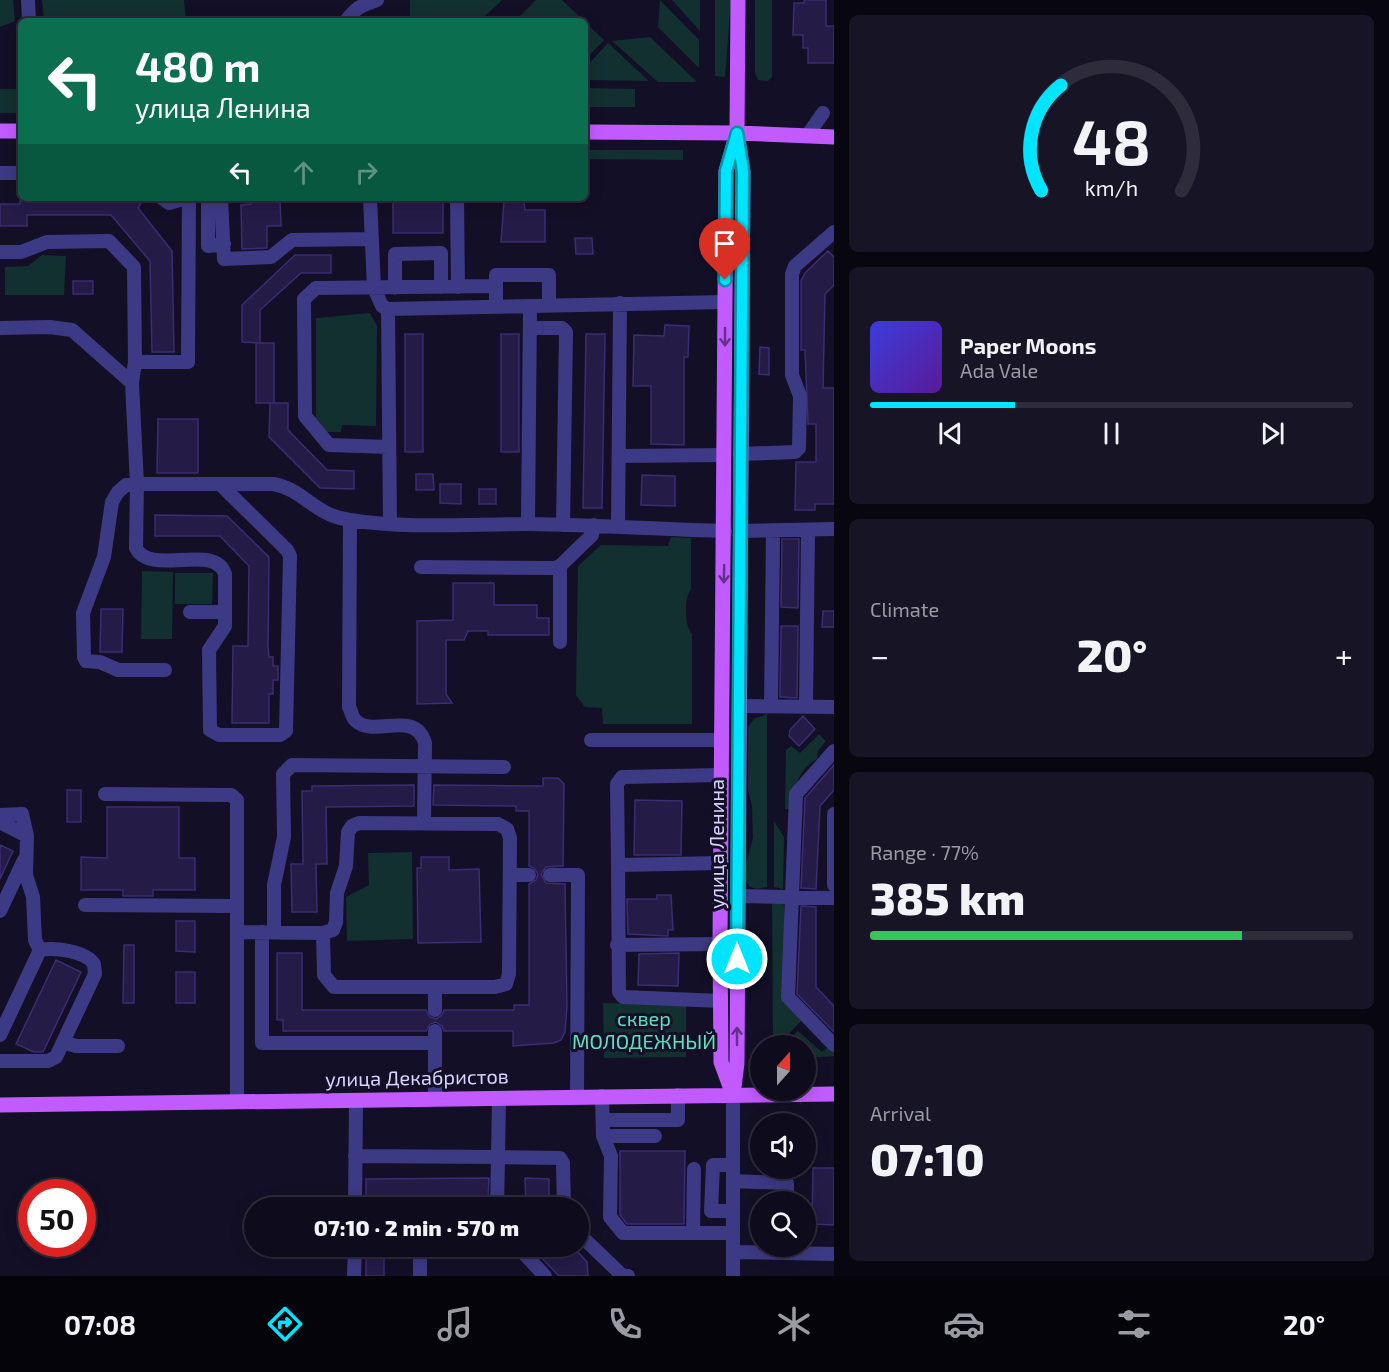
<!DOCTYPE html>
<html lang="en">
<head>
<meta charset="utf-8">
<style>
	:root { --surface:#0e0b1c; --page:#171425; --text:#f1f3f6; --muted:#9b9ba3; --line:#2e2b3b; --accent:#00e5ff }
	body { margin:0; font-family:"Exo 2",sans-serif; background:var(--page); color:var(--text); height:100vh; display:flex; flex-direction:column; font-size:22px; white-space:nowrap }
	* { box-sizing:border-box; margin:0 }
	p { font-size:20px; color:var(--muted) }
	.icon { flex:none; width:33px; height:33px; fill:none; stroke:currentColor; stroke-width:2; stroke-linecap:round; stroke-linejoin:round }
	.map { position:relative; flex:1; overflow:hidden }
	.details { display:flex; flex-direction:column; gap:15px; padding:15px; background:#08060f; width:555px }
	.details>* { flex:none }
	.banner { position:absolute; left:18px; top:18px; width:570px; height:183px; border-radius:9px; box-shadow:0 3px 15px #0003,0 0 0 2px var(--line); background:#0b6e4f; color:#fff; overflow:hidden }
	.needle { width:39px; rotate:21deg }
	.controls { position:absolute; left:750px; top:1035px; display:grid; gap:12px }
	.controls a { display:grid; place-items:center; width:66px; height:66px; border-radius:50%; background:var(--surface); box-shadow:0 3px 15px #0003,0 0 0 2px var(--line); font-size:30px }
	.speed { position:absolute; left:18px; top:1179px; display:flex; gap:12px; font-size:30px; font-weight:700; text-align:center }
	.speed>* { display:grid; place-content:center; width:78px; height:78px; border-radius:50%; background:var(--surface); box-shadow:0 3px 15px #0003,0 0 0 2px var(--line); line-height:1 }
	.speed .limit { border:9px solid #d22; background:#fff; color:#111 }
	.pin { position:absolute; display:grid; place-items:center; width:51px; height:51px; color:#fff; margin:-62px -26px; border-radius:50% 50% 50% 0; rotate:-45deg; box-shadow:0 0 6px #0007 }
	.pin .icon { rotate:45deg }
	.me { position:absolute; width:66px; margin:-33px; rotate:0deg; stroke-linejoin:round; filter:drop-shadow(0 0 4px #0008) }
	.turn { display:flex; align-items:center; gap:21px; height:126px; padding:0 18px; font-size:27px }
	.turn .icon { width:78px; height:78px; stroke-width:2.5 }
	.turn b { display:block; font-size:42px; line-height:51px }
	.lanes { display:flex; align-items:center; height:57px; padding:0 18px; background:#0003; justify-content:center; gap:30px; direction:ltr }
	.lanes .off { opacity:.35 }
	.big { font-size:45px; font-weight:800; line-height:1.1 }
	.details .tile { flex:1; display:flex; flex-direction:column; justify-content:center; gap:9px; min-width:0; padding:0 21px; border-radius:9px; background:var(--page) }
	.details .dial { align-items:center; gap:0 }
	.dial svg { height:156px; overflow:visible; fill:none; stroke:var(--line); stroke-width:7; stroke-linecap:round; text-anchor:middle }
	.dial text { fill:var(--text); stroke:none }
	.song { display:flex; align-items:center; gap:18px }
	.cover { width:72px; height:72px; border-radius:9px; background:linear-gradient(135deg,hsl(240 70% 55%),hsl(270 70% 35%)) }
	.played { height:6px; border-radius:3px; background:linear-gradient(90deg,var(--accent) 30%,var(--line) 30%) }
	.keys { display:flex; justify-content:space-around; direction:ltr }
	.heat { display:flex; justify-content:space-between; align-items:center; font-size:33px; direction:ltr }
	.charge { height:9px; border-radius:4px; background:linear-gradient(90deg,#34c759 77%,var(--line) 0) }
	.trip { position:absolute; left:244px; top:1197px; width:345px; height:60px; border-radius:30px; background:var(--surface); box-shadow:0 3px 15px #0003,0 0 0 2px var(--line); font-weight:800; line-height:60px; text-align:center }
	.dock { display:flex; height:96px; justify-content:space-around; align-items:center; background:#06040b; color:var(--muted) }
	.dock .icon { width:42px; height:42px }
	.dock .current { color:var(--accent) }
	.dock b { font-size:27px; color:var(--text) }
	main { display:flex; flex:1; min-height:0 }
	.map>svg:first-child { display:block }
</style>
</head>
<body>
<main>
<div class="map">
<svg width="834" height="1276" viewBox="0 0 834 1276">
	<rect width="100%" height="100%" fill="#130f26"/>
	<path fill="#12302f" d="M0,0H13L15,21L0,27Z
		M42,0H184L186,21H44Z
		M410,0H502L480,21L410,19Z
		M536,0H562L584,21H515Z
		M660,0L699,40V68L658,27Z
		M672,0H700V31Z
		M715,0H731L725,77L715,76Z
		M755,0H772V77L768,81L758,80L755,72Z
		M585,22L604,40L585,60Z
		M650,37L697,82H658L612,41Z
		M608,43L649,81L585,80V68Z
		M585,88L635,89V107H585Z
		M0,89H21V113H0Z
		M585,150H683V160L585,159Z
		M42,255L66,256L64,295H5V267L28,266Z
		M370,313L377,326L376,426L342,425L341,432H326L316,419V318Z
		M671,537L691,538V589C684,598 684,625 692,634V724H603L602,708L585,707L576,695L578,566L601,545L668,546Z
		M142,571L173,572L172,639H141Z
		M175,573H213L212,604H175Z
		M767,714V887L757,889L750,887L746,881V864L753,838L752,806L748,790V727L754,719Z
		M819,734L826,741L818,751L817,759C799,768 793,790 791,809H785L786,750L791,746L800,753Z
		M774,821L784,837L783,889L774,887Z
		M412,852L413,939L347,941L346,897L369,885L368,853Z
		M772,900L783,902L784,906L785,992L802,1020L777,1046L773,1045Z
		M603,1003L686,1005V1057L604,1058Z
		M798,1031L822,1052L829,1046L834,1049V1056L806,1058V1046H783Z"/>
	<path fill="#241b47" stroke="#3b2d73" stroke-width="1.5" d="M804,0H826V26H834V63H808V48H803V35H793L794,3H804Z
		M20,198H144L138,208L172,251L174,352H152L150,261L111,215H27V226H0V204H20Z
		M251,198H280L281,226H267V248L242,249L241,205L251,204Z
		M393,198H443V233H393Z
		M515,198L524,202L525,210H545V242H501L504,201Z
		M575,238H592L593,254H576Z
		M828,251L834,257V285L825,294L823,388H834V504H815V510H795L796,462H816V424H808L805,350H801V281L805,273Z
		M295,255H331V273H301L260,310V343L242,342V305Z
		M73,281H93V294H73Z
		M665,325L689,326L688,357H684V445L651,444V386H633L634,335L664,336Z
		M405,334H423V452H405Z
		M501,334H519V452H501Z
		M586,334H605L602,508H583Z
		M256,343H274V403H256Z
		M760,347L769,348V375L759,374Z
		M270,403H288V430L327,470L354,471V489L320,488L269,437Z
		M158,419H198V473H157Z
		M416,474H433L434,490H416Z
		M642,475L675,476V506L641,505Z
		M440,484H461V504L440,503Z
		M479,489H496V504H479Z
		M155,515L227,516L269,557L268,646L269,657H273V666H278V680H273V694H269V723H232L233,646H248L249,566L220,536H155Z
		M782,539H799L798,608L781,607Z
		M453,583H494V605H537V618H549V635H488V631H468L464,640H446V694L452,703L417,704V621L453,620Z
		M101,609H123L122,652H100Z
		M823,611H834V627H822Z
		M781,626H798L797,698L780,697Z
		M803,716L815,729L799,746L789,736L790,730Z
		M834,765V790L820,806L816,889L801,888L805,798Z
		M543,778H558L564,784L563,866L546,867L541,874L546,883L565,884L567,1006L565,1032L561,1040L554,1043L513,1046V1031H444L442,1026L436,1022L430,1024L426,1031H283V1020H277V953H302V1010H426L430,1017L436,1019L442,1015L444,1010H514V1005H529V884L536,880L538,874L534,868L529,866V811H516V806L433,805L434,785L543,786Z
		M414,785V806L326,807L327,864H316L317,912H292L291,864H303L302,791H312V786Z
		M67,790H81V822H67Z
		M635,800L682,801L681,855H634Z
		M107,807H179V858H195V890H153V896H123V890H81V857L107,858Z
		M0,845L13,851L0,879Z
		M421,857H449V870L479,869L481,942L418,943L417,868H421Z
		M657,895H671L673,930H668V936L628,934L627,899H657Z
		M801,906L816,907V987L834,1006V1032L797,994Z
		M176,921H195V952L176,951Z
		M124,945H134V1003H123Z
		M679,953L678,986L638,985L639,954Z
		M56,960L81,972L43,1052H34L16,1044Z
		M176,972H195V1003H176Z
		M620,1151H685L684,1224H627L620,1215Z
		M813,1168H834V1225L812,1224Z
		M489,1178L488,1199H384V1208H366V1179Z
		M525,1178L549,1179V1208H526Z
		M366,1246H384V1276H366Z
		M530,1246H562L576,1250L587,1262L588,1276H559Z"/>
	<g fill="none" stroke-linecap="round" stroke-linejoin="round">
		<path stroke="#3d3a85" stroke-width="14" d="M28,0L29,21
			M346,21C358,5 362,6 377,0
			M807,136L823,113
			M0,173H21
			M162,198L169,203L187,198
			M189,198L188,362H135L132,383L137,484H273C304,489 313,515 350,520C408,529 469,524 528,524C594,525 659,529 725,531
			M208,198V246L224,244
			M221,198L224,259L271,257L292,240L372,239
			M370,198L374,288L382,306L388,309L725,302
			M457,198L458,287
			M0,252H21L47,242L109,241L134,267L135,362
			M395,288V254L441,253V287
			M496,306V275H549V305
			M388,309L390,524
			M0,328L50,327L72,330L132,383
			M530,328H562L566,332L563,525
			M389,447L329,445L305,416L304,299L316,288L496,286
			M740,454L795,452L799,448L800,396L792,375V274L795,266L834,232
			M619,456L724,455
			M350,520L349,707C351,710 352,717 355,720C373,739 415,708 425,743L424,823
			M528,524L530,306
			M618,526L620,303
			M741,531L834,529
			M421,567L555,568L560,566L592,535L594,525
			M190,612H225
			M560,642V566
			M165,670H118L100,662L86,661L84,657L83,613L104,557L112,502L118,492L126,485L137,484L136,548C150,577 215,542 225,574V626L209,650L210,730L219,735H280L286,731L290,556L287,550L220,484
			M739,706L834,707
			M771,706L773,531
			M806,707L808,530
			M591,740H722
			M834,751L796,794L788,997L834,1045
			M721,775L622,777L617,784L618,865L722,863
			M105,794L221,795H231L237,800V932
			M834,814V885
			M0,815L22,814L27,836
			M0,822L27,836L26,875L33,897L35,940L40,950
			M618,865L619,992L623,997L721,1001
			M510,875H529
			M550,875H578L577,1097
			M738,896L834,898
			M85,905L237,906
			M0,911L24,860
			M262,932V1043H435
			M274,932V885L284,837L283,774L292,765L504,767
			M617,945L720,944
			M435,987V1010
			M435,1031V1099
			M0,1035L40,950C55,947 85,951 94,964L95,974L56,1057L48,1061H0
			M63,1042L76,1046H118
			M733,1095V1276
			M602,1096L603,1136L611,1156L610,1217L623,1233H733
			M499,1098L498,1157L560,1158L563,1163L564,1208
			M237,1101V932L323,933L333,930L336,922L337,893L346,866L348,832L352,826L359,823L498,824L507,829L510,838L509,974L506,984L495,987H334L324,975L323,933
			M603,1120H678V1095
			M603,1136H655
			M355,1156L498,1157L497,1208
			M733,1165H713L711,1211H733
			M733,1181L787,1183V1202
			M355,1208L356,1100
			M693,1233L694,1169
			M579,1234L623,1276H628
			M517,1246L545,1276
			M733,1252L834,1254
			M354,1276L355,1246
			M420,1276V1246"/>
		<path stroke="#c25bff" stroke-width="15" d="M0,131H21
			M585,132L737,133L834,137
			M732,1092L721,1062L720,944L726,171L737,133
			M733,1095L737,1063L743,172L737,133L738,0
			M0,1105L834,1094"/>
	</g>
	<defs><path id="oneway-shaft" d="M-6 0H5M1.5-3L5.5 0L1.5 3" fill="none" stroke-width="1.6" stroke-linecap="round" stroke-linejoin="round" transform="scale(1.5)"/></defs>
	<g stroke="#623188">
		<use href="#oneway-shaft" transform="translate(725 337) rotate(90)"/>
		<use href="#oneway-shaft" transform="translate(724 574) rotate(91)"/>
		<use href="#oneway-shaft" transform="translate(737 1036) rotate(-90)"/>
	</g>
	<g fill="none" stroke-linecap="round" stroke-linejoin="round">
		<g stroke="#0095a6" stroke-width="15">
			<path id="route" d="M725,280L726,171L737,133L743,172L737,959"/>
		</g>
		<use href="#route" stroke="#00e5ff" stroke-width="10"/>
	</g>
	<g text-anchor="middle" stroke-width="6" stroke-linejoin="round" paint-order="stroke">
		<g font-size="20" fill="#d9d4ff" stroke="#130f26">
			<text transform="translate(717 844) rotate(-90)" y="7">улица Ленина</text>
			<text transform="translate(417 1078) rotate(-1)" y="7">улица Декабристов</text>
		</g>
		<g font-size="20" fill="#5fe0c0" stroke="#130f26">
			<text x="644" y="1026">сквер<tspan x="644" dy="23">МОЛОДЕЖНЫЙ</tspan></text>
		</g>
	</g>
</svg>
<div class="controls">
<a><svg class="needle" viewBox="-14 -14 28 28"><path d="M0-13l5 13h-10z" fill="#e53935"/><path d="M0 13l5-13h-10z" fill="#9b9ba3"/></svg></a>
<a><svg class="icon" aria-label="sound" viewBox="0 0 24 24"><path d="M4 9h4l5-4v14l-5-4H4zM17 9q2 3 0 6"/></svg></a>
<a><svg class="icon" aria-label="search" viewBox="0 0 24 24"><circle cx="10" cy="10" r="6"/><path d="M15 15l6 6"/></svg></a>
</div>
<div class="speed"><div class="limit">50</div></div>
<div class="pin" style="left:725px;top:280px;background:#d93025"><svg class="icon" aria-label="arrive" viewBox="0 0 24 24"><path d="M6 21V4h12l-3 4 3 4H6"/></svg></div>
<svg class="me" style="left:737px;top:959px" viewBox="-20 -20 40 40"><circle r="17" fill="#00e5ff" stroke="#fff" stroke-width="3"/><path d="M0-11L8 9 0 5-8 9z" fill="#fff"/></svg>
<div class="trip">07:10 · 2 min · 570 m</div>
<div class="banner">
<div class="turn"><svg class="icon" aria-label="left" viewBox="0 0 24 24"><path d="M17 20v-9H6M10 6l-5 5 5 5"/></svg><div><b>480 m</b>улица Ленина</div></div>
<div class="lanes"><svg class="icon" aria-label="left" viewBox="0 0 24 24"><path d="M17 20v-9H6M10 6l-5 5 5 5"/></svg><svg class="icon off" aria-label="ahead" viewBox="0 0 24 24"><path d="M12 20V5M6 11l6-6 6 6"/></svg><svg class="icon off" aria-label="right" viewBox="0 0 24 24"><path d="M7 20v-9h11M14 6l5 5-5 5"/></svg></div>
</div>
</div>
<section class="details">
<div class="tile dial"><svg viewBox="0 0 100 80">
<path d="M14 69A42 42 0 1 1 86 69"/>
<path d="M14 69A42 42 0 0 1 24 15" stroke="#00e5ff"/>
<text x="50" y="56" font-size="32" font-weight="700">48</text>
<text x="50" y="72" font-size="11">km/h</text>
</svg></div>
<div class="tile">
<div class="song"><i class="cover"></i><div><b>Paper Moons</b><p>Ada Vale</p></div></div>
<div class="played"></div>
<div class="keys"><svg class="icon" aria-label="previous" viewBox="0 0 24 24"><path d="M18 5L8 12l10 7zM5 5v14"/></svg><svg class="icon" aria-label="pause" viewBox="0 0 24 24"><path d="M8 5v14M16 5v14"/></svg><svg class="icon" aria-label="next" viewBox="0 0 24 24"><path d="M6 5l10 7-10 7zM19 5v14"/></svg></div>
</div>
<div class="tile"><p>Climate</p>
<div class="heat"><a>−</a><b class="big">20°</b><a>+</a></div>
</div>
<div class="tile"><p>Range · 77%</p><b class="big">385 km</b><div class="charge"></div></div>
<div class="tile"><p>Arrival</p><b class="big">07:10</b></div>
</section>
</main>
<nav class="dock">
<b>07:08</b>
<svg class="icon current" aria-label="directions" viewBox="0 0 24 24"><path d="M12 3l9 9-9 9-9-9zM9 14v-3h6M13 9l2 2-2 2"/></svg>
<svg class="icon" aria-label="music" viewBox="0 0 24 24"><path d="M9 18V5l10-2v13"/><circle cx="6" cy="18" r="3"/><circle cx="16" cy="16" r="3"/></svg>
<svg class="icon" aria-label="phone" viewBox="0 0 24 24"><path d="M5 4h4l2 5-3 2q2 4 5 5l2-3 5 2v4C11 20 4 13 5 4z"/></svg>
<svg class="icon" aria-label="climate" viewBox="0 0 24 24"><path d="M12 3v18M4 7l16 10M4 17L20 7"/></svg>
<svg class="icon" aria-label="car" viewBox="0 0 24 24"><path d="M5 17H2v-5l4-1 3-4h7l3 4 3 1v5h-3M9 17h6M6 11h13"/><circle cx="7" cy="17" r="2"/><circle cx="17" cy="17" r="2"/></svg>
<svg class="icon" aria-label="filters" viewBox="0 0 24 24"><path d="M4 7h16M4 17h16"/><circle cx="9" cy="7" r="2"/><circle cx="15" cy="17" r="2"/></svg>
<b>20°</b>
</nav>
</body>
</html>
